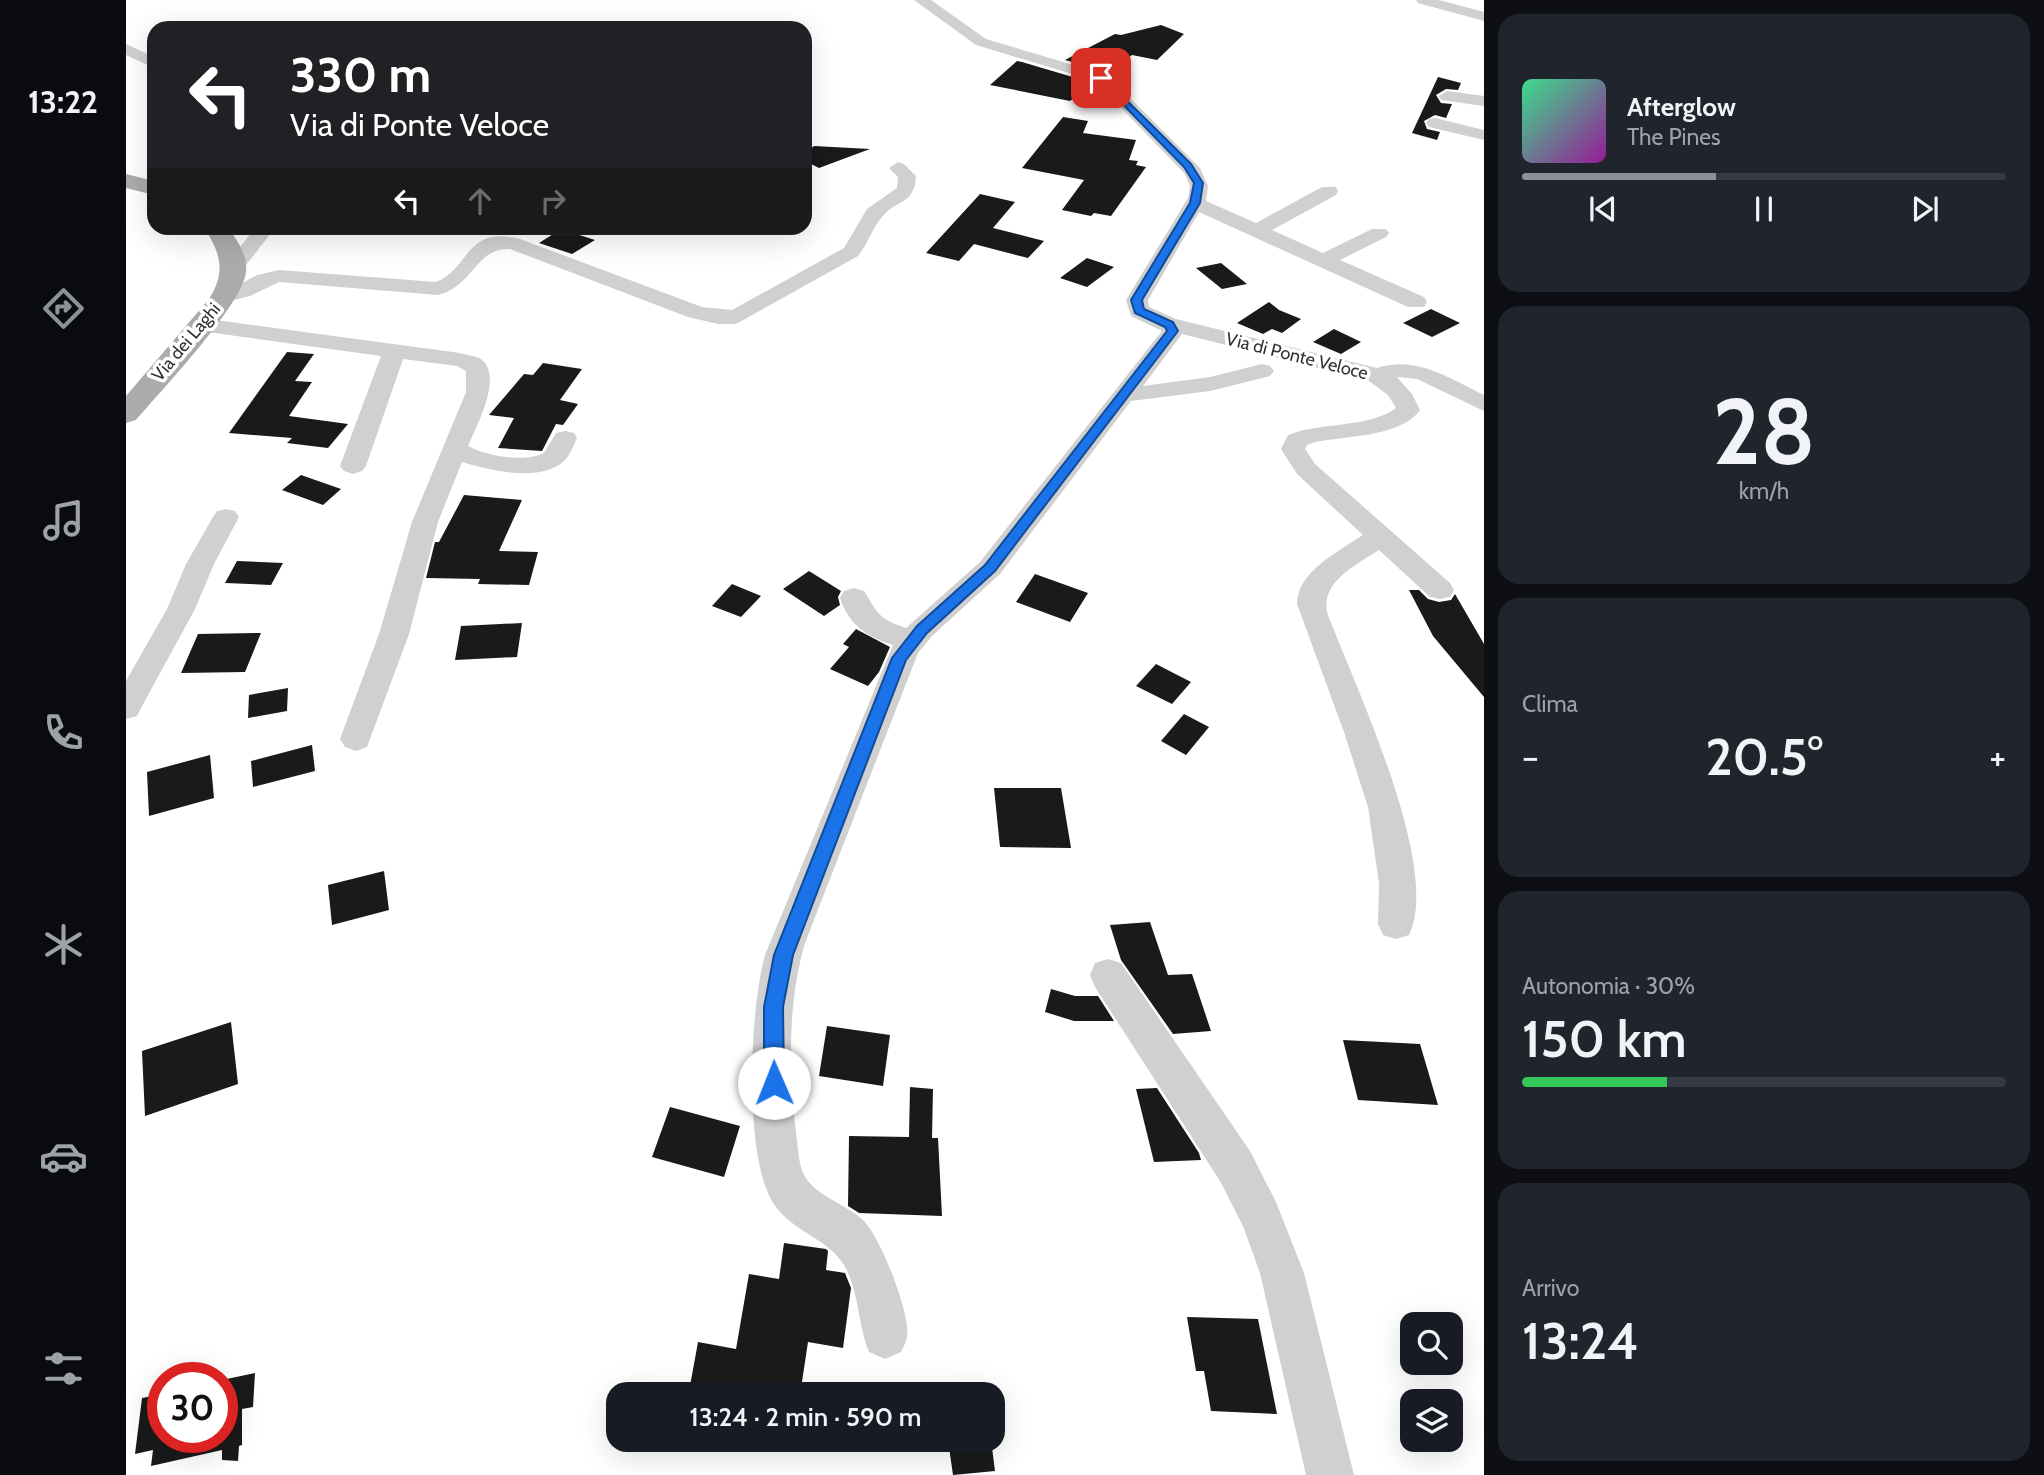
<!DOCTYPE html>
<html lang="it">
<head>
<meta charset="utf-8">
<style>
	:root { --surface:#171b24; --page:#20242c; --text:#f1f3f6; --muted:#9ea1a6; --line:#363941; --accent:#8c9099 }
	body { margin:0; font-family:Cabin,sans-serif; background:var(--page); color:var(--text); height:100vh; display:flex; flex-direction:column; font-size:26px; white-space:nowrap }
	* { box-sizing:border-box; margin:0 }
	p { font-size:23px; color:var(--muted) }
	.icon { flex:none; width:38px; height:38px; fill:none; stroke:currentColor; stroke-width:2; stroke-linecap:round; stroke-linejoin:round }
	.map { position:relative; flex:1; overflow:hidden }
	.drawer { display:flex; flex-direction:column; gap:14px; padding:14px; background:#0d0f14; width:560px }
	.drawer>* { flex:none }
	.top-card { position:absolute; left:21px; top:21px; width:665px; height:214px; border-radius:21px; box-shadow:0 7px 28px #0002; background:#202124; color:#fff; overflow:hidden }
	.controls { position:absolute; left:1274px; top:1312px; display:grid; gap:14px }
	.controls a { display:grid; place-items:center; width:63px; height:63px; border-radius:14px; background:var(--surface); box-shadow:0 7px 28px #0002; font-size:35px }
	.speed { position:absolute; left:21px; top:1362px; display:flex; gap:14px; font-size:35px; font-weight:700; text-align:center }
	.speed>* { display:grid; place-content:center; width:91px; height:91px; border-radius:50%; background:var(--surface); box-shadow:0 7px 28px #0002; line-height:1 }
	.speed .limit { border:10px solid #d22; background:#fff; color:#111 }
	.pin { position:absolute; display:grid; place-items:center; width:60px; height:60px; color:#fff; margin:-30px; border-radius:14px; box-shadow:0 4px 10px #0006 }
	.me { position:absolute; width:77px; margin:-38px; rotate:359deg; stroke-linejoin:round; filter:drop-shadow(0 0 5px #0008) }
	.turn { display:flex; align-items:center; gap:24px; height:147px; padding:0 28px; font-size:32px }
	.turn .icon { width:91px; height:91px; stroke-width:2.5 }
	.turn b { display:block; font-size:49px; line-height:60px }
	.lanes { display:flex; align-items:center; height:66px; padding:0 28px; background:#0003; justify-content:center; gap:35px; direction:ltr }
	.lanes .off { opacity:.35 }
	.big { font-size:52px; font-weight:600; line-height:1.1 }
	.drawer .card { flex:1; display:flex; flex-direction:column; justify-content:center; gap:10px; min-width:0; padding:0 24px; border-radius:21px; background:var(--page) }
	.drawer .dial { align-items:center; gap:0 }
	.dial b { font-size:91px; line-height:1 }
	.song { display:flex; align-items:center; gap:21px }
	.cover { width:84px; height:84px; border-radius:10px; background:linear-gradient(135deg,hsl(150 70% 55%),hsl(300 70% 35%)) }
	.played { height:7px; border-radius:4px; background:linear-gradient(90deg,var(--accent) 40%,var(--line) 40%) }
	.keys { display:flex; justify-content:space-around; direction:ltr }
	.heat { display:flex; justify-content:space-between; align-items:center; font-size:38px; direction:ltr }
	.charge { height:10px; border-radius:5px; background:linear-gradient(90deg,#34c759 30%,var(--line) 0) }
	.trip { position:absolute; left:480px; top:1382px; width:399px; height:70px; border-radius:21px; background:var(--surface); box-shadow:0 7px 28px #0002; font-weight:600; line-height:70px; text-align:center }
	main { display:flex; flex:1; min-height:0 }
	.menu { display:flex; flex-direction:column; width:126px; justify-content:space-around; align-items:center; background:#090b0e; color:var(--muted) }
	.menu .icon { width:49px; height:49px }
	.menu .active { color:var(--accent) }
	.menu b { font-size:32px; color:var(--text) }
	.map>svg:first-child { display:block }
</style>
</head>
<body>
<main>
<nav class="menu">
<b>13:22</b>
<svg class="icon active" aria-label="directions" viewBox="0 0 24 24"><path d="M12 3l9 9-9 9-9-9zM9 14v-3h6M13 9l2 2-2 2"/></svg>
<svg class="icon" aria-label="music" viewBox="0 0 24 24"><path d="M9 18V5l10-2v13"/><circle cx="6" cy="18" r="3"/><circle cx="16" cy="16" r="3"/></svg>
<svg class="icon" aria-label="phone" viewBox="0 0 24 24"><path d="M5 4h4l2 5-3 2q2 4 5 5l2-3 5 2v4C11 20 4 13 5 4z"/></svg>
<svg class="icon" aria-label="climate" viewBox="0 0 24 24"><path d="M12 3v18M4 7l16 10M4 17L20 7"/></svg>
<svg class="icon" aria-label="car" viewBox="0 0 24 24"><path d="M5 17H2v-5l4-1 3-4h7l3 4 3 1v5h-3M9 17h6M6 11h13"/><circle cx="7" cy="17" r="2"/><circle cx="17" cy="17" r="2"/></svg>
<svg class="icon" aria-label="filters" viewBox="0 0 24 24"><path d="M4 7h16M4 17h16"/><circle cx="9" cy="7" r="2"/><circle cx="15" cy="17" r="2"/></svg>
</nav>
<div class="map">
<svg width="1358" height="1475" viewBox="0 0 1358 1475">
	<rect width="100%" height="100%" fill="#fff"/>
	<path fill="#1a1a1a" d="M1035,25L1058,34L1031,60L1006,55L982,72L939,60L989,34L995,35Z
		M891,61L896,62L967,83L944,101L864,85Z
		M1312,77L1335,83L1332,90L1320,89L1310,95L1315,103L1326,104L1320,118L1309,115L1298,121L1301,129L1314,132L1311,140L1286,133Z
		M937,117L962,121L957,133L1010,140L1003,160L1012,161L1010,165L1020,167L985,216L968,213L965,216L936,210L958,180L896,168Z
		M688,146L744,149L693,168L679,161V153Z
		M854,194L889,202L867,228L918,241L902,258L848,244L833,261L800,253Z
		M435,229L441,231L469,240L446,254L413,243Z
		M961,258L988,267L961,287L934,278Z
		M1095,263L1121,284L1096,289L1070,268Z
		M1143,302L1153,310L1175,319L1156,333L1146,329L1137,334L1111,323Z
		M1305,309L1334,323L1306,337L1277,323Z
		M1208,329L1235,342L1215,354L1187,342Z
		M161,352L188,354L169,381L186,382L163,416L222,424L202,448L161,443L166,438L103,433Z
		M417,363L456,369L434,400L452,404L437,425L430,424L416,451L372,448L388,418L363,415L398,374L407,375Z
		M175,475L215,489L197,505L156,490Z
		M338,495L396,500L373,551L412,552L403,585L352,584L354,579L300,578L309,542H313Z
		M111,561L157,563L145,585L99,583Z
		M683,571L715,591L712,597L714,605L698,616L657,589Z
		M909,574L962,593L944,622L890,602Z
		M606,584L635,596L615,617L586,606Z
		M1283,590H1293L1302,599L1313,602L1325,600L1329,594L1358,644V697L1307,636Z
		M396,623L391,657L329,660L335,626Z
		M730,629L764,647L753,672L742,686L704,669L723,647L717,644Z
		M135,633L119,672L55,673L72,634Z
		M1030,664L1065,682L1046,704L1010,686Z
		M162,688L161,711L122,718L123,695Z
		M1058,714L1083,727L1060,755L1035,741Z
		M186,745L189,771L127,787L125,761Z
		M84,755L88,798L23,816L21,772Z
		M868,788H935L945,848L874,847Z
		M258,871L263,910L206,925L202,885Z
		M1024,922L1042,975L1066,974L1085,1031L1047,1034L995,960L984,925Z
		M925,989L949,996H972L988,1021H948L919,1012Z
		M105,1022L112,1084L19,1116L16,1051Z
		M701,1026L764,1035L757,1086L693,1076Z
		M1217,1040L1294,1044L1312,1105L1232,1100Z
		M784,1087L807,1089L806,1138H812L816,1216L733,1213L722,1206L723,1136L783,1137Z
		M1031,1088L1073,1153L1075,1160L1028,1162L1010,1089Z
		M544,1107L614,1126L598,1177L526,1157Z
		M658,1243L700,1249L702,1251L700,1270L719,1273L725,1288L717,1348L682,1342L674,1395H613L564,1386L572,1342L610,1349L623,1274L653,1279Z
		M1061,1317L1132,1319L1151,1414L1085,1411L1078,1371H1070Z
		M129,1373L127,1407L116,1409V1445L113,1446L112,1461L96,1460V1450L25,1466L27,1450L9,1454L16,1398L37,1394V1437H96V1380Z
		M822,1440H865L869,1471L827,1475Z"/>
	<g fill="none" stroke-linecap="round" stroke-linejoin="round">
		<path fill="#d0d0d0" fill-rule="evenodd" d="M788,0H805L860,39L981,75L1074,168L1082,186L1080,201L1130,223L1196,187H1210L1212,191L1210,195L1146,230L1197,253L1246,229H1260L1263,233L1260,237L1214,260L1298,297L1301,302L1298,307H1282L1073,212L1022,300L1023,307L1050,319L1251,368C1290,355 1323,378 1358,395V411L1291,379L1271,377L1286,394L1294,410C1275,437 1219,436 1189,442L1181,445L1179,449L1189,464L1324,583L1328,590L1324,597L1314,599L1304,597L1253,550C1230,565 1192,583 1202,615C1228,684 1316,867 1283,935L1270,939L1257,935L1252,924L1253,884L1242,807L1218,732L1171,604C1171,572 1213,551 1237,535L1171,474L1155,449L1162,435L1174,431C1201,424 1249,425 1270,408L1262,395L1243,381L1056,334L1017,386L1084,377L1136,364L1144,366L1148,371L1144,376L1084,391L1005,401L874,574L806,636L792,653L679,943C661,1004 663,1071 670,1133C672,1146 672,1163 678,1175C689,1196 720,1204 737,1220C754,1236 785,1314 781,1337C780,1342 777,1348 775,1352L759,1359L743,1352C732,1325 733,1291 718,1265C701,1238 668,1232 650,1207C616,1162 624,1008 639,955L767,645C741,637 723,625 714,598L718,591L728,588L738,591C752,614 753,619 780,628L854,562L1036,331L1005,316L1000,300L1062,198L1064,186L1059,174L969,81L850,45Z
			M1290,0H1313L1358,12V21L1292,3Z
			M0,44L28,57V68L0,55Z
			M1321,91L1358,96V106L1315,100L1313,96Z
			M1309,118L1358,130V140L1303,127L1300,123L1303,119Z
			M772,162L778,164L790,176C788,206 770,199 756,217C746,228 742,244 732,256L610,324H592L562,317L384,249C350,247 348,286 312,295L153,282L124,296L109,300L92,299L89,294L92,289L109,287L131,275L153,270L310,282C345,268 339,225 394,239L576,307L606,310L718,248L741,209L771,188L772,177L763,168Z
			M129,228H149L116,270H102L99,266Z
			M75,318L334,353C340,355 350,356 355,359C378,376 350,427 342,446C361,456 398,463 418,453L430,433L439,431L448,433L451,438C447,447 442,460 433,465C407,481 363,470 336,462L312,522L283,634L241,747L230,751L219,747L214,739L253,634L286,522L340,392V371L331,366L277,359L240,466L236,471L227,474L218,471L214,466L255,356L67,330L64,325L67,320Z
			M100,509L109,511L113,517L88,564L69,609L15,708L11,716L0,719V681L41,609L60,564L87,517L91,511Z
			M982,959L995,963L1124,1151L1150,1202L1178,1273L1228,1475H1180L1134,1273L1117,1226L1094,1181L969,987L964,975L969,963Z"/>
		<path fill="#ababab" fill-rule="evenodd" d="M0,174L28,181V195L0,188Z
			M78,228H102C111,240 122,255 120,272C117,304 35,391 10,420L0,423V396L83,299C100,272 95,253 78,228Z"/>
	</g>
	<path fill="#1a73e8" stroke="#114b97" stroke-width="2" d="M975,75L1065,164L1077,183L1074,203L1016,300L1018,309L1047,322L1052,331L869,571L801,633L780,660L667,955L657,1007L658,1083L655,1090L648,1093L641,1090L638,1083V1007L648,955L766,658L791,626L859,565L1041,331L1039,327L1009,313L1005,300L1064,203L1068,183L1058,167L972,79Z"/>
	<g text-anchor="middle" stroke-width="7" stroke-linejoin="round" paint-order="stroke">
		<g font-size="18" fill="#333" stroke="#fff">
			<text transform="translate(60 342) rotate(-50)" y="6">Via dei Laghi</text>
			<text transform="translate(1171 356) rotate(14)" y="6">Via di Ponte Veloce</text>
		</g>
	</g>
</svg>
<div class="controls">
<a><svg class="icon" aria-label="search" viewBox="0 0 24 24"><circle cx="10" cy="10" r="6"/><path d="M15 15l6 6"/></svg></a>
<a><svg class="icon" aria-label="layers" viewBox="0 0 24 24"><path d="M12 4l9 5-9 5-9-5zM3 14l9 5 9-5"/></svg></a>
</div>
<div class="speed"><div class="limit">30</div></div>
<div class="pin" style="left:975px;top:78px;background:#d93025"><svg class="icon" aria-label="arrive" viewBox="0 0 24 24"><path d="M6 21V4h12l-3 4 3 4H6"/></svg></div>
<svg class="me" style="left:648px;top:1083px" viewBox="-20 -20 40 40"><circle r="19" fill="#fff"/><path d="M0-13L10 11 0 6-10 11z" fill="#1a73e8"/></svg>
<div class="trip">13:24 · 2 min · 590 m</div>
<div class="top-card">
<div class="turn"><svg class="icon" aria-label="left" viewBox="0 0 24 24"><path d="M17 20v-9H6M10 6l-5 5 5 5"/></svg><div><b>330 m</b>Via di Ponte Veloce</div></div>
<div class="lanes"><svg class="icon" aria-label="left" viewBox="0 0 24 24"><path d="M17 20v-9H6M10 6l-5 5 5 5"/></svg><svg class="icon off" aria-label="ahead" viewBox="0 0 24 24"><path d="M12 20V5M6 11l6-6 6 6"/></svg><svg class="icon off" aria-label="right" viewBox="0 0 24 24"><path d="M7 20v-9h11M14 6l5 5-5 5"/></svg></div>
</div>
</div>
<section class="drawer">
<div class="card">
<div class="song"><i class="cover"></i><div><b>Afterglow</b><p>The Pines</p></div></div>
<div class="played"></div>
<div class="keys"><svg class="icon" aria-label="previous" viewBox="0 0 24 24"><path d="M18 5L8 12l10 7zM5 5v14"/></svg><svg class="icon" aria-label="pause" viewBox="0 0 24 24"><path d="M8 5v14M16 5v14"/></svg><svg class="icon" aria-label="next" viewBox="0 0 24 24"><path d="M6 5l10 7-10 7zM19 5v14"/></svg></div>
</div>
<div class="card dial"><b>28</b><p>km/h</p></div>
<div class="card"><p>Clima</p>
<div class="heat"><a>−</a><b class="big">20.5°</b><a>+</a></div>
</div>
<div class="card"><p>Autonomia · 30%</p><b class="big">150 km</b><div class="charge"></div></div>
<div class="card"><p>Arrivo</p><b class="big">13:24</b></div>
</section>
</main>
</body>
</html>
